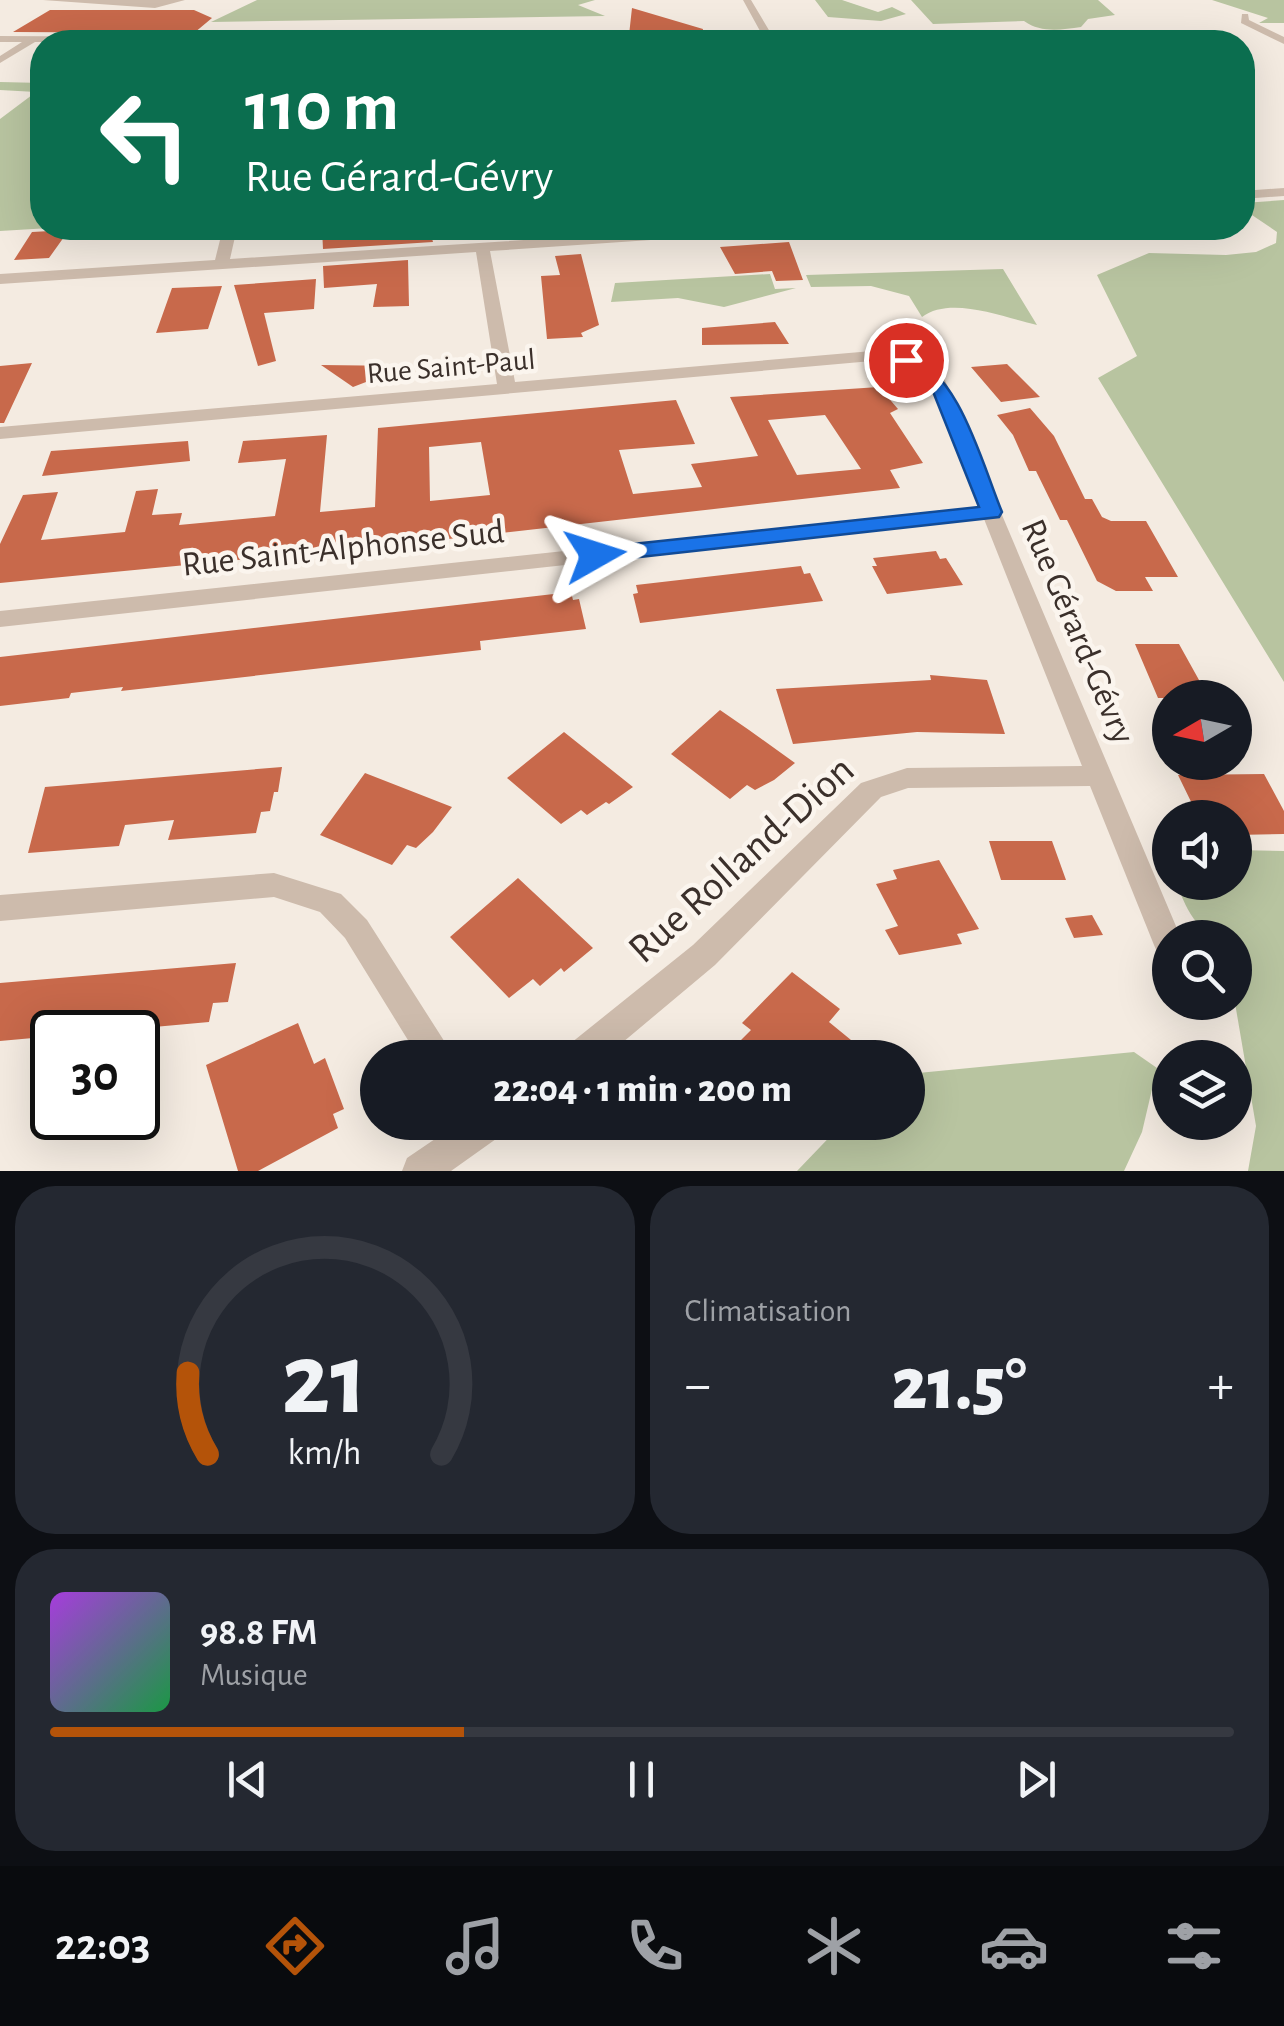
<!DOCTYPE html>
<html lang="fr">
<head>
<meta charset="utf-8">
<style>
	:root { --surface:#171b24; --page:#242831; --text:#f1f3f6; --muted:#9ea1a6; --line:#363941; --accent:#b45309 }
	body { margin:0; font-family:"Alegreya Sans",sans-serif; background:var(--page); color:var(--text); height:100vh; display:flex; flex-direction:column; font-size:38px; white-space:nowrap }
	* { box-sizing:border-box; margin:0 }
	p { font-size:32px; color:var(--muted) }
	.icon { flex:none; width:55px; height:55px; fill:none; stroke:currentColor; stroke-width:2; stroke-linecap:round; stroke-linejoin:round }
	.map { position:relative; height:1171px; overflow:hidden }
	.sheet { display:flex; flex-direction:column; gap:15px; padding:15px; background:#0d0f14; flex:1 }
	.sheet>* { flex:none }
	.banner { position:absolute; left:30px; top:30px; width:1225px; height:210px; border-radius:40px; box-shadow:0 10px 40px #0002; background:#0b6e4f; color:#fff; overflow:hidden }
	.needle { width:65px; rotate:261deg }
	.tools { position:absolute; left:1152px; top:680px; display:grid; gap:20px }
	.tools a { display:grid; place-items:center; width:100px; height:100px; border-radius:50%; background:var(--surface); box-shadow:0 10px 40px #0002; font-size:50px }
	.speed { position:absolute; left:30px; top:1010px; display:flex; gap:20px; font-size:50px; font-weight:700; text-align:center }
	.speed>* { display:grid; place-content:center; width:130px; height:130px; border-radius:50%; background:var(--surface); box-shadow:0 10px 40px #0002; line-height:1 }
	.speed .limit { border:5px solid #111; border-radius:15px; background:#fff; color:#111 }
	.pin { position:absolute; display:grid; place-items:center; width:85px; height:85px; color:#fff; margin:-42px; border:5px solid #fff; border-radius:50%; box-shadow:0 2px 10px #0007 }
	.me { position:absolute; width:110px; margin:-55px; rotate:84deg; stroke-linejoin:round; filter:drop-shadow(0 0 8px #0008) }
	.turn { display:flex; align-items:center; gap:35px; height:210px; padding:0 50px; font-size:45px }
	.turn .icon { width:130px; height:130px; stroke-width:2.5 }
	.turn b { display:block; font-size:70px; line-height:85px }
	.big { font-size:75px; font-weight:800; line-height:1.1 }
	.sheet .widget { flex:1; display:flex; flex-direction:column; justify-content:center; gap:15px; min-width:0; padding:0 35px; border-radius:40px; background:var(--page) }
	.sheet .dial { align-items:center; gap:0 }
	.dial svg { height:260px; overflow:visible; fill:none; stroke:var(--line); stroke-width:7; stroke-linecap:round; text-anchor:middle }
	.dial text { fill:var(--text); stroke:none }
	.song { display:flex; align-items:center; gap:30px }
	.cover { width:120px; height:120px; border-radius:15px; background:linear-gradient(135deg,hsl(280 70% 55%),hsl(140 70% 35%)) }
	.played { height:10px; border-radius:5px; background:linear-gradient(90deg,var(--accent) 35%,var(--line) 35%) }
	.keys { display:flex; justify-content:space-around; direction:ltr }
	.heat { display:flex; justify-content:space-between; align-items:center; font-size:55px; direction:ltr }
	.sheet .tiles { flex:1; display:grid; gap:15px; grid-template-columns:1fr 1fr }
	.widget:last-child { grid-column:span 2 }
	.trip { position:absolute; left:360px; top:1040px; width:565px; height:100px; border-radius:50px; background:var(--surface); box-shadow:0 10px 40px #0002; font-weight:800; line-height:100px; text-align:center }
	.tabs { display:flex; height:160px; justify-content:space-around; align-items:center; background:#090b0e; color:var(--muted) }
	.tabs .icon { width:70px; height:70px }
	.tabs .on { color:var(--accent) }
	.tabs b { font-size:45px; color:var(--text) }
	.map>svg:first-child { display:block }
</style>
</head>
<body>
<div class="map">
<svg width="1284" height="1171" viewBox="0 0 1284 1171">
	<rect width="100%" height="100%" fill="#f4ebe1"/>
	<path fill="#b8c4a0" d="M257,0H595L578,5L605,16L211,22Z
		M815,0H842L878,12L892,7L906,14L881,21L828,17Z
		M911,0H1098L1115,15L1088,19L1081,27C1060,30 1041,33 1024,21L933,24Z
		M1212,0H1284V23H1259L1268,18Z
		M0,82L42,83V228H50L0,231V119L36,92L0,90Z
		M1284,200V682L1098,378L1137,356L1097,275L1149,253L1226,255L1256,252L1276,243L1277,232L1243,209V203Z
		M1003,269L1037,325C1005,318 951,295 922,317L909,296L871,286L811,287L806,275Z
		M770,274L775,289L796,288L724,307L678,298L611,302L615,283Z
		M1235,850L1284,851V1171H1248L1256,1126L1235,1003V938C1198,938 1189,914 1176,883L1235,882Z
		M1134,1052L1157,1068L1142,1132L1124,1171H797L843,1123L908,1122V1074Z"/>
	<path fill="#c8694b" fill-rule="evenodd" d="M632,8L703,29L702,36L629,35Z
		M50,10H194L212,18L194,33L13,32Z
		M429,228L433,242L323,249L322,229Z
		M69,230L49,258L14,260L32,232Z
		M789,242L803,280L776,281L772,271L735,274L720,247Z
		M581,254L599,325L581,333L583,337L547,339L541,276L560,275L555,256Z
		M408,260L409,306L373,307L377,284L324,288L323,266Z
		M316,279L314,309L264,313L276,361L258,366L234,285Z
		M222,286L208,329L156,333L172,288Z
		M775,322L789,344L702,345V328Z
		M32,363L4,423H0V366Z
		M1007,364L1040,397L1001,402L971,367Z
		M321,365L405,366V367L353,387Z
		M879,387L898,409L890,413L923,463L890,470L900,488L422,542L0,583V544L23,495L58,492L41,540L125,532L136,491L158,489L152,515L182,513L179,525L275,516L286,459L238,463L243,441L327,435L320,512L375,507L378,428L676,400L695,444L619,450L633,494L702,487L691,464L758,456L730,397ZM825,415L861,469L797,475L768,420ZM481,442L490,495L430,501L429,447Z
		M1030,408L1054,436L1085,499H1092L1102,517L1111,521H1146L1178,577H1145L1153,591H1116L1097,581L1067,520H1060L1036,471H1029L1013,435L997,415Z
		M188,441L190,461L42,476L51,451Z
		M936,551L940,559L946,558L963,585L887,594L872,566H877L873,558Z
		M801,566L804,574L810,573L823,601L640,623L633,594L638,593L636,585Z
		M571,592L573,600L579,599L586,629L480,641L481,650L121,691L123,687L71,693L69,698L0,706V657Z
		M1135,644H1179L1209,698H1158Z
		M930,675L987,680L1005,734L917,732L793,744L776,689L931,680Z
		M720,710L749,730L795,763L774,780L755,790L747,785L730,799L671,754Z
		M564,732L633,787L609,804L606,802L587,815L581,810L561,824L507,778Z
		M282,767L278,792H274L270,811L261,812L256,833L168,840L174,820L125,825L119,846L28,853L45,787Z
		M365,773L452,807L433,832L416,848L407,845L392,865L320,835Z
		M1264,774L1284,811V834L1235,835V818H1199L1178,775Z
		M989,841H1052L1066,880H1001Z
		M939,860L979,929L957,934L962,944L899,955L885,930L898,926L876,884L897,879L893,870Z
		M518,878L593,948L564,972L561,968L540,986L533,979L509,998L450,937Z
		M1092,915L1103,935L1074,938L1065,918Z
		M236,963L228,1002L213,1003L209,1022L0,1041V983Z
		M792,972L840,1009L829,1022L873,1058H809L795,1046L785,1058H757L739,1042L751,1030L742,1023Z
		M298,1023L314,1064L325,1058L344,1109L333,1114L338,1128L258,1171H238L206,1065Z"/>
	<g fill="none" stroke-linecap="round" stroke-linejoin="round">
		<path fill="#cdbbac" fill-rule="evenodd" d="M43,0H185L155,8Z
			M743,0H751L776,42H766Z
			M1242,14H1248L1249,20L1284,37V44L1241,23Z
			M0,36L532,39L537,42H35L0,63V56L22,42H0Z
			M1284,188V196L1242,199V191Z
			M223,228H237L230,259L710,228H774L767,232L490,251L515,382L872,351L921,359L944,378L1181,938H1170V958L1158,954L1154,945L1090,786L908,788L881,797L715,965L604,1058H561L566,1047L693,945L861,783L907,768L1082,766L984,519L0,627V611L979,507L930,384L910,367L872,361L0,439V427L497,384L476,252L0,284V274L215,260Z
			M274,873L341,894L367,920L455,1058H419L345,938L320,912L274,897L0,921V895Z
			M460,1122H508L503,1134L451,1171H402L407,1158Z"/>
	</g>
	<path fill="#1a73e8" stroke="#114b97" stroke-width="2.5" d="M906,355C959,370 982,464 1002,512L999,517L595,562L584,555L595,548L979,507L930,384L897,360Z"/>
	<g text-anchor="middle" stroke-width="9" stroke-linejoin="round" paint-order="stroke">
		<g font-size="30" fill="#3b302b" stroke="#fbf5ee">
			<text transform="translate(451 366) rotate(-5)" y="10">Rue Saint-Paul</text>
		</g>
		<g font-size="35" fill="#3b302b" stroke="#fbf5ee">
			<text transform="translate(343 547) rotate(-6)" y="12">Rue Saint-Alphonse Sud</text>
			<text transform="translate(1079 631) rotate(67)" y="12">Rue Gérard-Gévry</text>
		</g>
		<g font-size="42" fill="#3b302b" stroke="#fbf5ee">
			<text transform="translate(740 858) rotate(-42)" y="15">Rue Rolland-Dion</text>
		</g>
	</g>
</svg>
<div class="tools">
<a><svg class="needle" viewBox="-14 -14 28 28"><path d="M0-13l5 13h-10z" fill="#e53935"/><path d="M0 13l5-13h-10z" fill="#9ea1a6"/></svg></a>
<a><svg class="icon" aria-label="sound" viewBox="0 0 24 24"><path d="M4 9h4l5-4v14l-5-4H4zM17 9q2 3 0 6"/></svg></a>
<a><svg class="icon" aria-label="search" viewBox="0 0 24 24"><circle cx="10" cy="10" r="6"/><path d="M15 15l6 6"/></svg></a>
<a><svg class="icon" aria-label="layers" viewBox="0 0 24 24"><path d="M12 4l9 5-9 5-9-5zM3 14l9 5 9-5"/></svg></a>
</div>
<div class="speed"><div class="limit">30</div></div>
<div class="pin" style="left:906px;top:360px;background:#d93025"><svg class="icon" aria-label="arrive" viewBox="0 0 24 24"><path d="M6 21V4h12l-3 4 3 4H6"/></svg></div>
<svg class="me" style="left:595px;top:555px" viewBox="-20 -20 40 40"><path d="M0-17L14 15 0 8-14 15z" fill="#1a73e8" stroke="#fff" stroke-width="4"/></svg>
<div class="trip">22:04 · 1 min · 200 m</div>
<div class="banner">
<div class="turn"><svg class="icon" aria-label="left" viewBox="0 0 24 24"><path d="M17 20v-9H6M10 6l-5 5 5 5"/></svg><div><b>110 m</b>Rue Gérard-Gévry</div></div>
</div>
</div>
<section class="sheet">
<div class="tiles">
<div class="widget dial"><svg viewBox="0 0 100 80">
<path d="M14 69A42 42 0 1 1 86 69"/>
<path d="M14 69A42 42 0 0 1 8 44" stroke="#b45309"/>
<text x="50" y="56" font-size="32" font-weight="700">21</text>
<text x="50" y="72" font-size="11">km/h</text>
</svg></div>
<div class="widget"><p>Climatisation</p>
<div class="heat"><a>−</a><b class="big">21.5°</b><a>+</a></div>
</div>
<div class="widget">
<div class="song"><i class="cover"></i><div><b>98.8 FM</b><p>Musique</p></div></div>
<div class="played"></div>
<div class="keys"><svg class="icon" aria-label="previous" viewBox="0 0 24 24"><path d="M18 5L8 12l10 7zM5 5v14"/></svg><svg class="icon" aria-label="pause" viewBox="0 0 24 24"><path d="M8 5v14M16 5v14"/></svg><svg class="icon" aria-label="next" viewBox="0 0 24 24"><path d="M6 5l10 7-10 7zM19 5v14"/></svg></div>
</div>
</div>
</section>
<nav class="tabs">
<b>22:03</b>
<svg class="icon on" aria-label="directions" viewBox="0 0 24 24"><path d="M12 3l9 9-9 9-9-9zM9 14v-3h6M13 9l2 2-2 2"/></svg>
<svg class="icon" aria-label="music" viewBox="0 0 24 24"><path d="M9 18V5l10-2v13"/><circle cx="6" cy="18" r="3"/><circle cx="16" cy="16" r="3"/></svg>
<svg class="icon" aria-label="phone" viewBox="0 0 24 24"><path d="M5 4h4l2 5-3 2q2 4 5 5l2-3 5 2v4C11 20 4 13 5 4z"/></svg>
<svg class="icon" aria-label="climate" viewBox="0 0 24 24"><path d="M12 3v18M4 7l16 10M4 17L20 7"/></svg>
<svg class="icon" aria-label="car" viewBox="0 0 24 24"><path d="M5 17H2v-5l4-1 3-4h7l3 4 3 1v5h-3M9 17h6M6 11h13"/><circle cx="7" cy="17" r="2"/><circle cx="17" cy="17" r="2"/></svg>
<svg class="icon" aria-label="filters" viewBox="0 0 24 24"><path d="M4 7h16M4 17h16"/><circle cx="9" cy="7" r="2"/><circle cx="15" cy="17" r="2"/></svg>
</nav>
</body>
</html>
